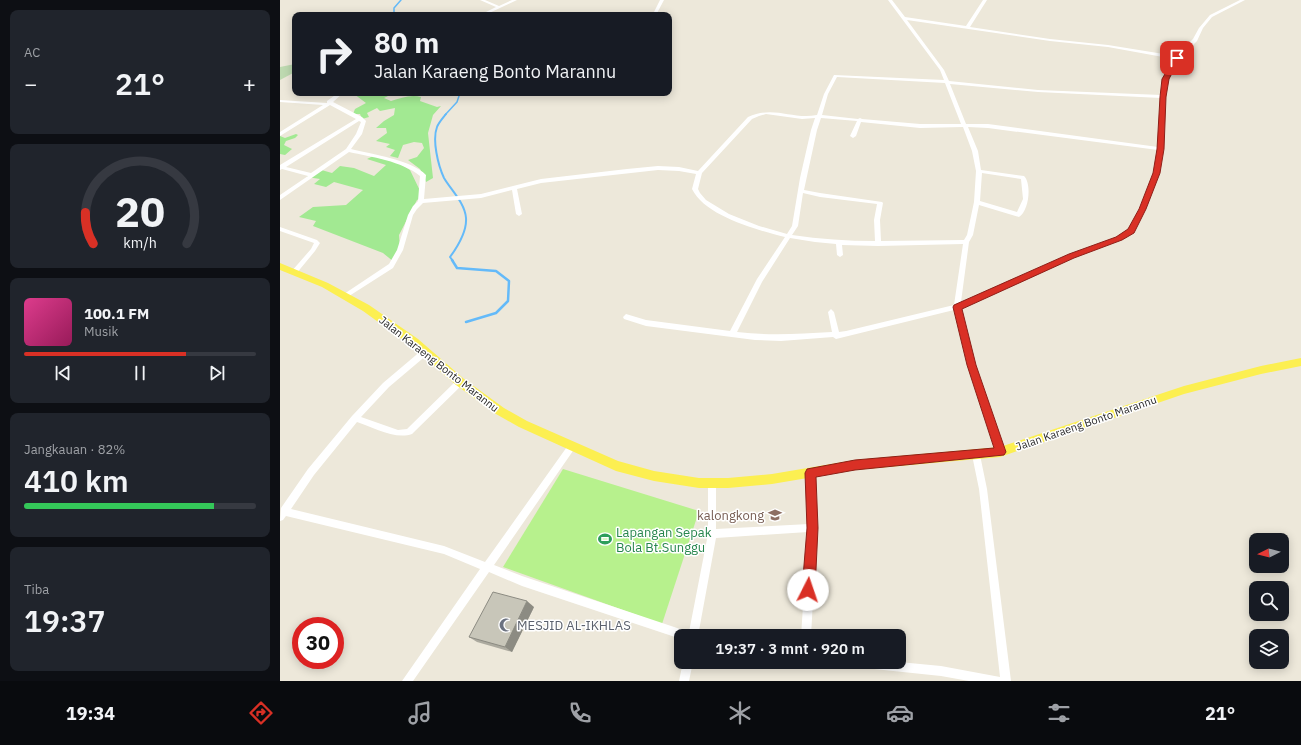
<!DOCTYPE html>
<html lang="id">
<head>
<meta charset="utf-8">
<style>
	:root { --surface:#171b24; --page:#20242c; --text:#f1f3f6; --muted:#9ea1a6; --line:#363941; --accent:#d93025 }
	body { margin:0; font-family:"IBM Plex Sans",sans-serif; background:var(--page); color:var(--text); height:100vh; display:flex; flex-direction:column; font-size:15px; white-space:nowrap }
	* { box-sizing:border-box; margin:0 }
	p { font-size:13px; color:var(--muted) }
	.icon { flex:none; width:22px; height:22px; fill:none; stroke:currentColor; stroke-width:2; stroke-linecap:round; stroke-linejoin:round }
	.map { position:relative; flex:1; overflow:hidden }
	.drawer { display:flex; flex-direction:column; gap:10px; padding:10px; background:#0d0f14; width:280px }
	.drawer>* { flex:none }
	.banner { position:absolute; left:12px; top:12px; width:380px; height:84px; border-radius:8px; box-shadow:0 2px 10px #0003; background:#171b24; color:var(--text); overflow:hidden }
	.needle { width:26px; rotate:264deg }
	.fabs { position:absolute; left:969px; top:533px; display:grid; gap:8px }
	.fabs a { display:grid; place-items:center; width:40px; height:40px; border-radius:8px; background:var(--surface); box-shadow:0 2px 10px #0003; font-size:20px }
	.speed { position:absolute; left:12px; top:617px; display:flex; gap:8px; font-size:20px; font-weight:700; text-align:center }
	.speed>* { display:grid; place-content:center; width:52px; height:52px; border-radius:50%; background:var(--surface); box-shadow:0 2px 10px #0003; line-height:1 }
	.speed .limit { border:6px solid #d22; background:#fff; color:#111 }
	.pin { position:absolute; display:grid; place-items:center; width:34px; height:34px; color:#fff; margin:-17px; border-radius:8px; box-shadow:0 2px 6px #0006 }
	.me { position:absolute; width:44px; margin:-22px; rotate:4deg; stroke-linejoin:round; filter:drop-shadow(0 0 3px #0008) }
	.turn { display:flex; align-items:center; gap:14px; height:84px; padding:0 16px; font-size:18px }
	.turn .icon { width:52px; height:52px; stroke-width:2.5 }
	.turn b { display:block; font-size:28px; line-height:34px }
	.big { font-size:30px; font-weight:600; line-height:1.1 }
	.drawer .widget { flex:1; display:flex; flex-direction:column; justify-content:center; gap:6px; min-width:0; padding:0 14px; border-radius:8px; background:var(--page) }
	.drawer .dial { align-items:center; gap:0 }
	.dial svg { height:104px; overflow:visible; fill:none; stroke:var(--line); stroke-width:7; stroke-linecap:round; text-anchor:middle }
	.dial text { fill:var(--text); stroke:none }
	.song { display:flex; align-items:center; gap:12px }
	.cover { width:48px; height:48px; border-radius:6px; background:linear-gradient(135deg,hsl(330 70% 55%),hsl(330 70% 35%)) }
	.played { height:4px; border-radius:2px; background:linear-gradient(90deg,var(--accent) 70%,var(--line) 70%) }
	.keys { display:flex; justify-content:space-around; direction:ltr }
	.heat { display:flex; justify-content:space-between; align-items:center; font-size:22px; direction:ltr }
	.charge { height:6px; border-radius:3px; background:linear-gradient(90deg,#34c759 82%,var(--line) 0) }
	.trip { position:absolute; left:394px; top:629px; width:232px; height:40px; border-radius:8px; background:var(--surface); box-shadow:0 2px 10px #0003; font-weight:600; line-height:40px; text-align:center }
	.menu { display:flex; height:64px; justify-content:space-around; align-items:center; background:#090b0e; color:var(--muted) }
	.menu .icon { width:28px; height:28px }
	.menu .selected { color:var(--accent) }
	.menu b { font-size:18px; color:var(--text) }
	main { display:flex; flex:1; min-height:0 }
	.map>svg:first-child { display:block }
</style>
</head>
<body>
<main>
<section class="drawer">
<div class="widget"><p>AC</p>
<div class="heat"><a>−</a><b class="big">21°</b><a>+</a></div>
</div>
<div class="widget dial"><svg viewBox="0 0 100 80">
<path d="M14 69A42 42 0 1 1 86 69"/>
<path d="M14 69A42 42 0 0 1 8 45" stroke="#d93025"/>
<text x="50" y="56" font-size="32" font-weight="700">20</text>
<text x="50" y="72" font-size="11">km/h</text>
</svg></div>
<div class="widget">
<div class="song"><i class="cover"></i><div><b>100.1 FM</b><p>Musik</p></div></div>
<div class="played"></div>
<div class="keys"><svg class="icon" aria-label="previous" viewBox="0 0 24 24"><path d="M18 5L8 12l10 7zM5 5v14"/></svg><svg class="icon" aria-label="pause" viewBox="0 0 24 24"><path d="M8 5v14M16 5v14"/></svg><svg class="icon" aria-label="next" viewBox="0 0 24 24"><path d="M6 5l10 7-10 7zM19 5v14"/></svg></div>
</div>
<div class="widget"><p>Jangkauan · 82%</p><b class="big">410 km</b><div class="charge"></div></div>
<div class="widget"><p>Tiba</p><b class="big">19:37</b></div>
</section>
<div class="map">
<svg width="1021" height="681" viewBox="0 0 1021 681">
	<rect width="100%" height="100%" fill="#ede8da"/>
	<path fill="#a2e992" d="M77,93H114L104,98L111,101C121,98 131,94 141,97L140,101L157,107L161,106L153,115L148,133L153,178L146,182L140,169L128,160L137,157L144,148L142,143L134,142L123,145L118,158L110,156L115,150L106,147L110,144L96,141L107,133L106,128H96L104,121L114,115L115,108L100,111L97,108L87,113L89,117L82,119L80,114H73L75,109L86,103L74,94Z
		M16,134L18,135L15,138L6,141L4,145L12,149L5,155L0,154V136L5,138Z
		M93,156L119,163L130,170L143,197L137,200L119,235L120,249L114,262L103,253L33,226L36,221L19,217L33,207L66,205L83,190L54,182L46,187L34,184L40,179L27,177L38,169L52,173L60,166L74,168L94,176L106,165L87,159Z"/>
	<path fill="#bdd9b0" d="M15,64V72L0,80V67Z"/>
	<path fill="#b7f18d" d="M283,469L419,511L382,624L223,567Z"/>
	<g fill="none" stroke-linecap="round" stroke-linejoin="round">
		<path stroke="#64baf9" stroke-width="1.5" d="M114,15V8L121,0
			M165,115L177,102L180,93"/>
		<path stroke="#64baf9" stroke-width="2" d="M166,114C163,118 159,122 157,127C152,140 158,165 164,178C171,190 185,203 186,218C187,232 178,246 170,257L173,261"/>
		<path stroke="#64baf9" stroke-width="2.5" d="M172,260L177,268L216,271L229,281L228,301L216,313L186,322"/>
		<path fill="#fff" fill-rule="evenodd" d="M200,0H205L219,6L232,0H237L205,15H200L216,7Z
			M380,0H384L376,15H374L373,14Z
			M608,0H612L625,17L686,26L703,0H707L690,27L770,39L828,45L896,56L913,39L919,28L930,15L960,0H965L932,17L923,28L917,41L899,59L888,79L885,97L884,149L880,173L859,222L853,232L841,240L793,258L681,308L695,365L724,452L723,455L720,456L717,455L687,365L674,310L556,339L553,337L501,341L475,340L366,326L344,319L343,317L346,314L366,320L450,331L477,279L505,237C477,230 425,216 412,189L416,174L399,171L378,170L261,183L237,189L242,214L239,216L236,214L232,190L201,198L143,203L137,209L133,215L123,250L113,268L66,298L63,296L64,294L109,264L117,250L128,215L133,206L138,201L140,176C122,161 91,157 69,152L0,200V195L28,176L2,169L0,170V165L76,119L50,105L0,136V132L43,105L0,102V100L47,103V101L58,93H63L53,102L82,117L86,121L82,134L71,149C91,154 132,160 146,175L144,199L201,194L261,179L347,169L378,166L399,167L418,171L468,117C494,105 512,120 537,115L544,94L554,75L664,80L660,70ZM627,20L770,41L828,47L894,59L884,79L881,95L758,90L669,81L664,70ZM557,77L665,83L681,124H640L582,119L580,118L578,119L542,115L548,94ZM670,84L758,92L881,98L878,147L708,124H686ZM486,114L522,119L535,118L531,130L520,178L512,226L507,234L479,226L449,214L426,200L420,193L418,189L422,173L472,119L479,116ZM541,118L577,121L570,136L573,138L576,136L581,122L640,128L683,127L692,151L696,171L694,202L687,235L684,240L601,241L600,220L603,203L602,202L540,193L524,190L537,130ZM79,121L81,122L76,134L66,149L31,173L6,167ZM688,127L708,128L878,150L874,173L849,230L837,238L789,254L681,302L689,242L693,235L699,205L739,217C749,211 752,184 744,176L701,170L698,151ZM702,173L741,179L743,199L737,212L700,201ZM523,193L540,197L597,204L594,220L595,241C567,241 540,239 512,235L518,226ZM510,238L535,242L556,244L557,255L560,257L563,255L562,245L598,246L683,244L674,305L566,331L559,332L554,312L551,309L548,312L552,332C519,334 489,336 457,332L482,282Z
			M0,227L37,240L40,243L35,251L16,274H14L11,272L31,249L34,243L0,231Z
			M145,349L148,350L149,352L148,354L109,387L81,417L118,430L127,429L177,380L180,379L183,380L184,382L183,384L132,434C115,440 92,427 77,422L34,475L11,509L164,546L205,562L289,444L292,442L295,444L296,446L295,448L214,565L242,576L409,632L428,534V484L429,481L432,480L435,481L436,484V529L529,524L527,473L528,470L531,469L534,470L535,473L537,528L531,636H521L528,532L436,538L418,636H401V639L242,586L209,572L133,681H122L200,569L164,554L6,516L3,520L0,521L1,508L28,469L72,416L103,383L142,350Z
			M696,451L699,452L700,455L707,489L731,681H689L661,676L575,667L571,666L570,662H619L661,666L720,677L699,489L692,455L693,452Z
			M403,662H413L409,681H399Z"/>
		<path fill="#fcef51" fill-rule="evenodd" d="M0,263L48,283L89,305L138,339L184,379L224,408L247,421L338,461L374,471L419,478H448L492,474L575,460L720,447L904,386L981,366L1021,358V366L981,374L904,394L720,457L575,470L492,484L448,488H419L374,481L336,471L239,427L216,414L176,385L130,345L83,311L42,287L0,270Z"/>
	</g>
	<path fill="#acaa9f" d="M254,607L232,652L197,642L189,637Z"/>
	<path fill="#8c8b82" d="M247,601L254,607L232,652L225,647Z"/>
	<path fill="#c8c6b9" stroke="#8c8b82" d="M213,592L247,601L225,647L189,637Z"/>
	<path fill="#d93025" stroke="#8d1f18" d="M895,57L900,58L889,79L886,97L884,149L880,173L866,209L854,233L842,240L794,258L682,309L696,365L726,452L724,455L575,470L536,477L538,528L535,590L533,594L528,596L524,594L522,590L527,528L525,473L527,469L575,460L714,448L687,365L673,307L674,305L789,254L836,237L848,229L859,209L873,173L877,149L880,97L882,79Z"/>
	<defs>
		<g id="school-bare" transform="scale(1.08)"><path d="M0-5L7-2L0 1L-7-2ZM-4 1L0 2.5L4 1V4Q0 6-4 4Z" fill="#8d6e63" stroke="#fff" stroke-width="2.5" paint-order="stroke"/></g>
		<g id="stadium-bare" transform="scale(1.08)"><path d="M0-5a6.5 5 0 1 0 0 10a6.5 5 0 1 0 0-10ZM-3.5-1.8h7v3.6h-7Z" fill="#2e9e5b" stroke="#fff" stroke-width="2.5" paint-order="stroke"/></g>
		<g id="mosque-bare" transform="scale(1.08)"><path d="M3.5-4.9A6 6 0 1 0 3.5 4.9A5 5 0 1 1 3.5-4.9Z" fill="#6b7280" stroke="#fff" stroke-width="2.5" paint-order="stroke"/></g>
	</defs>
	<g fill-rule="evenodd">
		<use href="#school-bare" x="495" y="515"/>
		<use href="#stadium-bare" x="325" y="539"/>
		<use href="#mosque-bare" x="226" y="625"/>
	</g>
	<g text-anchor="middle" stroke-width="3" stroke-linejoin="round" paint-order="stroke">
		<g font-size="11" fill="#2a2a2a" stroke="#fff">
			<text transform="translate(159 364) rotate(38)" y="4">Jalan Karaeng Bonto Marannu</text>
			<text transform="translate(806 423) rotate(-19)" y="4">Jalan Karaeng Bonto Marannu</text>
		</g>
		<g font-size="13" fill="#785e54" stroke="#fff" text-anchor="end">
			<text x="484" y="520">kalongkong</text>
		</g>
		<g font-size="13" fill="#27864d" stroke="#fff" text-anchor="start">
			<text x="336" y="537">Lapangan Sepak<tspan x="336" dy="15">Bola Bt.Sunggu</tspan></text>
		</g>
		<g font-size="13" fill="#5b616d" stroke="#fff" text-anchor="start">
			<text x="237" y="630">MESJID AL-IKHLAS</text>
		</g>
	</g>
</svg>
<div class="fabs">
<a><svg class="needle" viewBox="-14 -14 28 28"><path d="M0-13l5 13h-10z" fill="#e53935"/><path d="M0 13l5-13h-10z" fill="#9ea1a6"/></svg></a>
<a><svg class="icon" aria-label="search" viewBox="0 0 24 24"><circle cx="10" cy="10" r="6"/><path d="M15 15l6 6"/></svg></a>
<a><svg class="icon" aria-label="layers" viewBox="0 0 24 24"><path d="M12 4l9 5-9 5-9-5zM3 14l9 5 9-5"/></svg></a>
</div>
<div class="speed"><div class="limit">30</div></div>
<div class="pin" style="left:897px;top:58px;background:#d93025"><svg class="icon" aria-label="arrive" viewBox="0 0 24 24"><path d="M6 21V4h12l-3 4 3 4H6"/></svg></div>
<svg class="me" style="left:528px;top:590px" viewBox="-20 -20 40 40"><circle r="19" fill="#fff"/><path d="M0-13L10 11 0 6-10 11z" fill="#d93025"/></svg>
<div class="trip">19:37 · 3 mnt · 920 m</div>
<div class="banner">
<div class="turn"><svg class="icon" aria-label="right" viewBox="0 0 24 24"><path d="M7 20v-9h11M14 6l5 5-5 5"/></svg><div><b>80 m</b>Jalan Karaeng Bonto Marannu</div></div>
</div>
</div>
</main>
<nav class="menu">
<b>19:34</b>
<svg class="icon selected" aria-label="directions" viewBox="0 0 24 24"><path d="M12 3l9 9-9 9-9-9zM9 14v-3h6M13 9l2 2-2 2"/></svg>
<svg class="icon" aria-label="music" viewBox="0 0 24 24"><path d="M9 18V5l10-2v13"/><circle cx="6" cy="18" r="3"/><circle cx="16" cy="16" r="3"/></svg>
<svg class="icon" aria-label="phone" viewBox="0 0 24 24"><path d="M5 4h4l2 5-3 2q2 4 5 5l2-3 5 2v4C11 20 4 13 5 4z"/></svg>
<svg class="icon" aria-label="climate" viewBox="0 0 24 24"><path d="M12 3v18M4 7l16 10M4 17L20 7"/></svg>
<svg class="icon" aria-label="car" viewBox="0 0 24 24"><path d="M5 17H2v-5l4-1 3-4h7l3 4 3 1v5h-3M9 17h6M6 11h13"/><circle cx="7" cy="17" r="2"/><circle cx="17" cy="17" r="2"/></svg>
<svg class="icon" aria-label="filters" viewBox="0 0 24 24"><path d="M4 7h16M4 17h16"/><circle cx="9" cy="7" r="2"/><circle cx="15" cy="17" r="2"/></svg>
<b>21°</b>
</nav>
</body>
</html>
